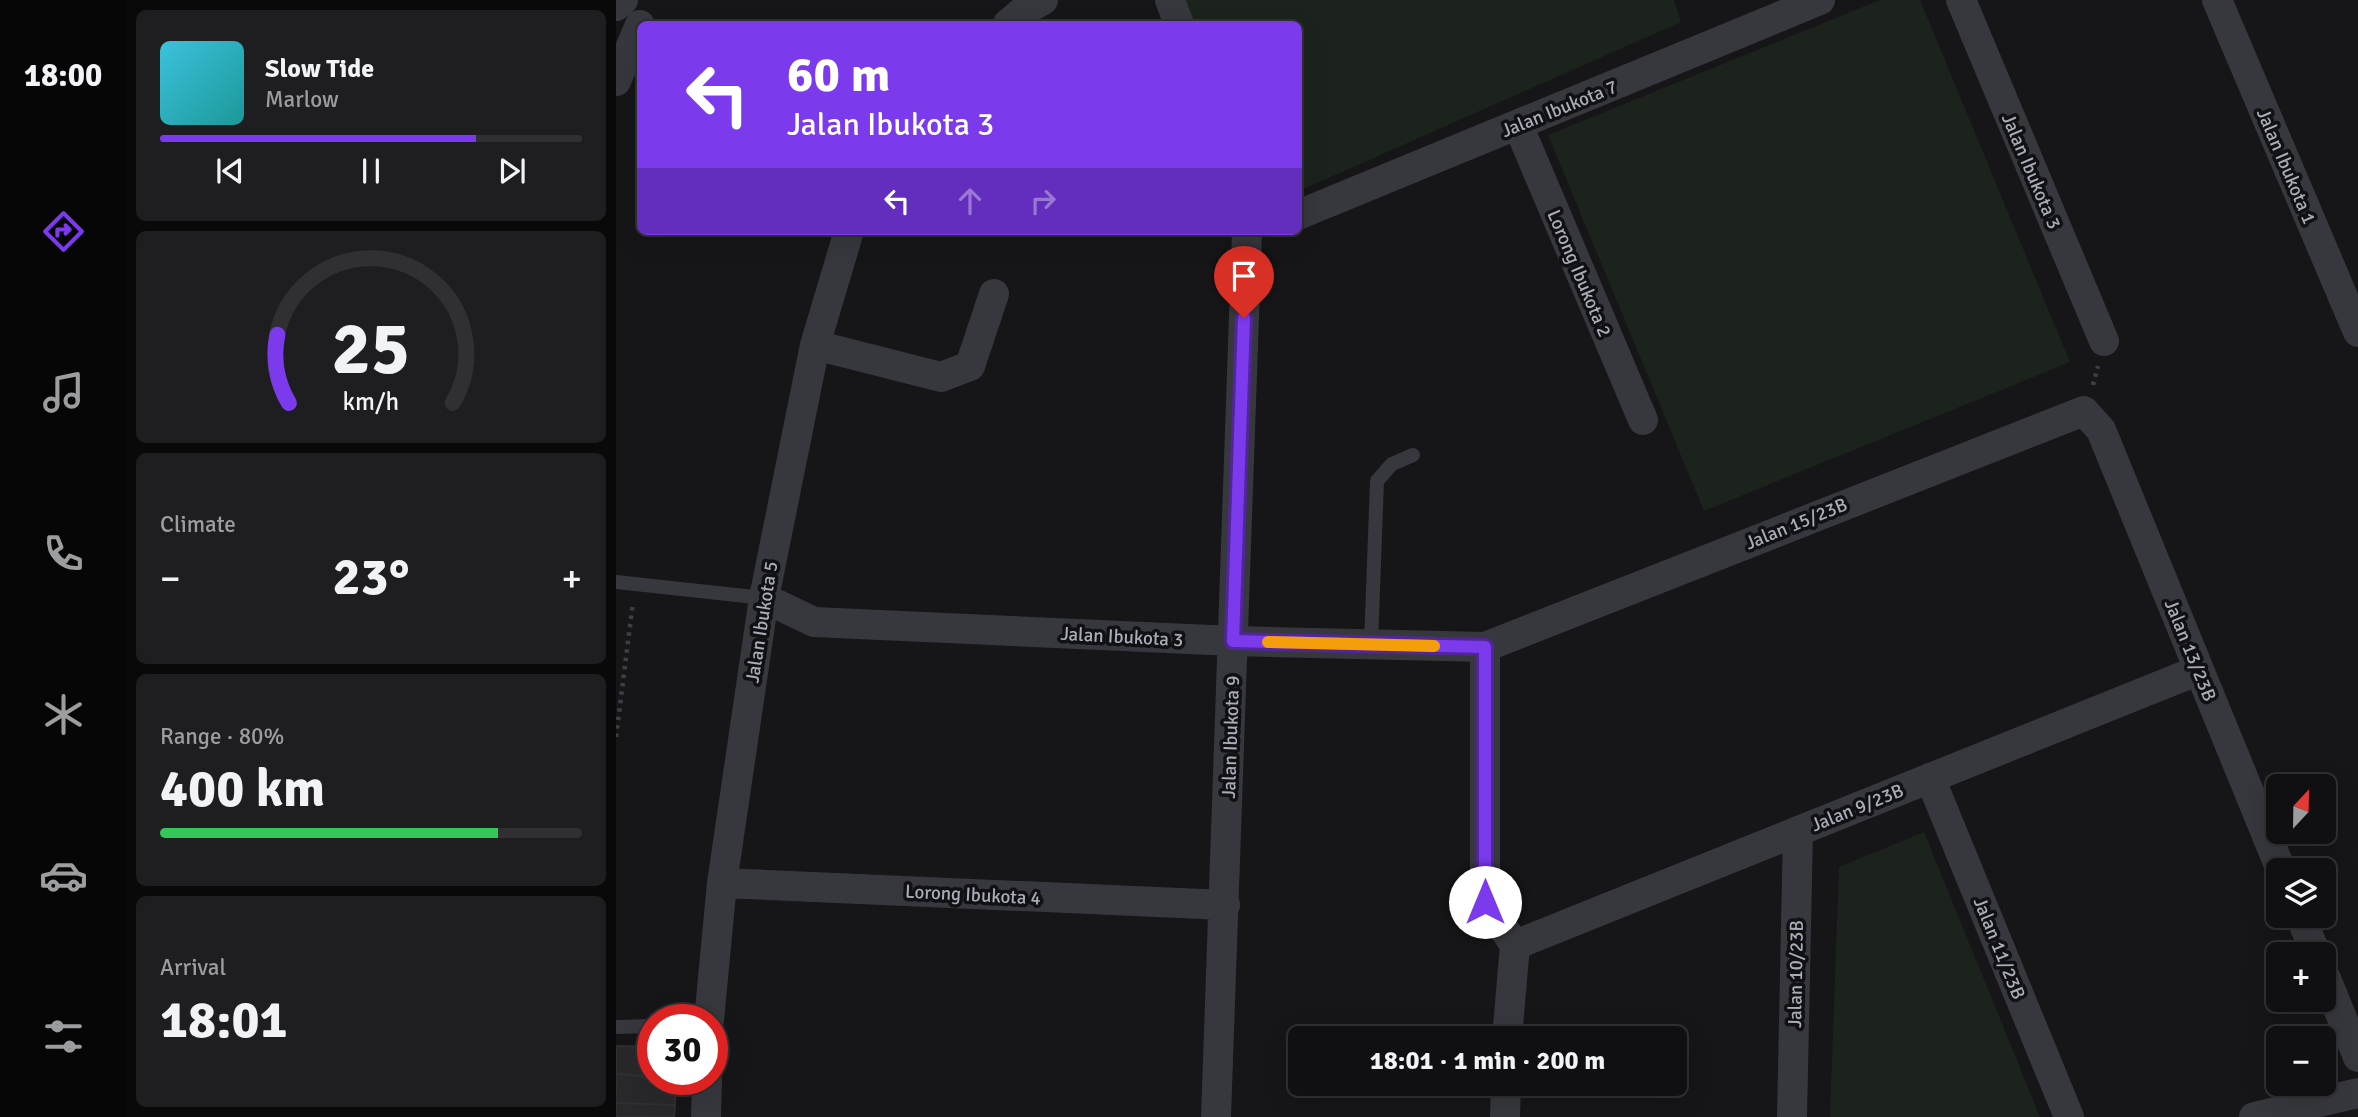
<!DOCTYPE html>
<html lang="en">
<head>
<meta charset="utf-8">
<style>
	:root { --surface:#101012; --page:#1e1e20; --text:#f1f3f6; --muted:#9c9d9f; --line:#303032; --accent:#7c3aed }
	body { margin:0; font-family:Signika,sans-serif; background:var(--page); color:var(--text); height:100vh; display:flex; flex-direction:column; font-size:26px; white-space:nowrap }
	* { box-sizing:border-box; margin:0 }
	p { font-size:23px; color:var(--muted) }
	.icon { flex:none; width:38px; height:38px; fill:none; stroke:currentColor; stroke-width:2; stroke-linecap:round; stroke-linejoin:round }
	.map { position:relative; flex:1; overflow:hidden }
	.side { display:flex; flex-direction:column; gap:10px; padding:10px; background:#09090a; width:490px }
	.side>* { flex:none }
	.hud { position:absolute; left:21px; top:21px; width:665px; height:214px; border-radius:10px; box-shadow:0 7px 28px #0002,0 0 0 2px var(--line); background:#7c3aed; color:#fff; overflow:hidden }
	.needle { width:46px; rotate:22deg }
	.fabs { position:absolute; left:1650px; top:774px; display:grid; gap:14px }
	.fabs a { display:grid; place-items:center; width:70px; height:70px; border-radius:10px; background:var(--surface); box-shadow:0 7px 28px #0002,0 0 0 2px var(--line); font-size:35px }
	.speed { position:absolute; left:21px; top:1004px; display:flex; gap:14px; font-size:35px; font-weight:700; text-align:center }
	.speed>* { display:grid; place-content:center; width:91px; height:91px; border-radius:50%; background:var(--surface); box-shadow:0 7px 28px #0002,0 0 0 2px var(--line); line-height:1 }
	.speed .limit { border:10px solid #d22; background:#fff; color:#111 }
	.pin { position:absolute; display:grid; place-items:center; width:60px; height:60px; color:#fff; margin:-72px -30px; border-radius:50% 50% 50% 0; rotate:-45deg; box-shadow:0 0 7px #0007 }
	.pin .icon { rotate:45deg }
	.me { position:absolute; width:77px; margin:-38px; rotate:0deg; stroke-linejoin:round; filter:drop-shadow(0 0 5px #0008) }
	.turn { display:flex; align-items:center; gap:24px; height:147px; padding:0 35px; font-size:32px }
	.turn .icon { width:91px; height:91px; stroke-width:2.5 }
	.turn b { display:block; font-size:49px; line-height:60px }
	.lanes { display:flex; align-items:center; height:66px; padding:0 35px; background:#0003; justify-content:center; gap:35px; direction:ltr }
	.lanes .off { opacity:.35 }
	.big { font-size:52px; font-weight:800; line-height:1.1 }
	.side .widget { flex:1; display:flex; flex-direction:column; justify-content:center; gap:10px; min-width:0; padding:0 24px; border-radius:10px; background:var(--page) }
	.side .dial { align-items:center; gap:0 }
	.dial svg { height:182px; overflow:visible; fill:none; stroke:var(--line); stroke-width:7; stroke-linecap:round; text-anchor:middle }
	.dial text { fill:var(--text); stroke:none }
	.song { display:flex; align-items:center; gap:21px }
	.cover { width:84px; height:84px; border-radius:10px; background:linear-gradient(135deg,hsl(190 70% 55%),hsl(180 70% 35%)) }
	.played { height:7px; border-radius:4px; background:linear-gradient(90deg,var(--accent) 75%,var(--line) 75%) }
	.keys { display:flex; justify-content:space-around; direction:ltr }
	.heat { display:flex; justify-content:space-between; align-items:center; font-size:38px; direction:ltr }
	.charge { height:10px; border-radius:5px; background:linear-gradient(90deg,#34c759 80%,var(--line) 0) }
	.trip { position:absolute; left:672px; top:1026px; width:399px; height:70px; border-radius:10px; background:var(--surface); box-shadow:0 7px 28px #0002,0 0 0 2px var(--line); font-weight:800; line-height:70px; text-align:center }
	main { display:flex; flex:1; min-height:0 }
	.menu { display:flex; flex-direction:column; width:126px; justify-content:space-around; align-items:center; background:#060607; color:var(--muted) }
	.menu .icon { width:49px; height:49px }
	.menu .active { color:var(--accent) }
	.menu b { font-size:32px; color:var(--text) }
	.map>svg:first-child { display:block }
</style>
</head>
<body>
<main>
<nav class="menu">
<b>18:00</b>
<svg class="icon active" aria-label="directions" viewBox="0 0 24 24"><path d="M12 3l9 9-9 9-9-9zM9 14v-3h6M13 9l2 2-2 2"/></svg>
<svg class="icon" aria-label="music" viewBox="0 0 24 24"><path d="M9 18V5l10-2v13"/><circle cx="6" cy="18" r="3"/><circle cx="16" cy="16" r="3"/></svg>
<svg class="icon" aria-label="phone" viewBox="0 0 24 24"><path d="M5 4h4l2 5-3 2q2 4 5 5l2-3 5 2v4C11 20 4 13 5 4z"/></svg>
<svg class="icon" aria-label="climate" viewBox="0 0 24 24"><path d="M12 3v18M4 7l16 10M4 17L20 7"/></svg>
<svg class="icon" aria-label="car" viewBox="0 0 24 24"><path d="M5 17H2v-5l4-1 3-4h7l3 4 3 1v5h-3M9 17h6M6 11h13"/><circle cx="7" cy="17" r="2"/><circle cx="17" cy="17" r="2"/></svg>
<svg class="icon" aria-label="filters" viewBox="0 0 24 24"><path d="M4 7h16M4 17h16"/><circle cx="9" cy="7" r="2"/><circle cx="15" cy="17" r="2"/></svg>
</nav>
<section class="side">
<div class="widget">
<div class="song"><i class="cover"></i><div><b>Slow Tide</b><p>Marlow</p></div></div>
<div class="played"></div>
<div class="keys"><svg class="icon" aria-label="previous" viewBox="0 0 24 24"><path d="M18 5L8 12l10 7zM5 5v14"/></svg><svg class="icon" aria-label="pause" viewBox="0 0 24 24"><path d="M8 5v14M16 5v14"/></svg><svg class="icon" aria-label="next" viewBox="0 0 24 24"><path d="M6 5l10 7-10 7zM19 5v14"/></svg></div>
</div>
<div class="widget dial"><svg viewBox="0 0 100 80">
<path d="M14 69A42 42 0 1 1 86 69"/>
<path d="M14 69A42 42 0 0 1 9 39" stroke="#7c3aed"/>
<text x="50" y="56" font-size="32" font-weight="700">25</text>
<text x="50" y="72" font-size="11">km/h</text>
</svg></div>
<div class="widget"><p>Climate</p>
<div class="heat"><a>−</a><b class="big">23°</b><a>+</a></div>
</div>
<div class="widget"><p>Range · 80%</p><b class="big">400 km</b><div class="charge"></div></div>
<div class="widget"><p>Arrival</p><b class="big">18:01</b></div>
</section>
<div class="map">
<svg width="1742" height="1117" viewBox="0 0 1742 1117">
	<rect width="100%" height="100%" fill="#161618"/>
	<path fill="#1c231d" d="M570,0H1058L1065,22L683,191L682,24H579Z
		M1264,0H1304L1454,362L1088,511L932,135Z
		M1308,832L1424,1117H1214L1223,867Z"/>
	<path fill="#29292c" stroke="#303034" stroke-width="2" d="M0,1046L37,1047V1076L0,1074Z
		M0,1074L60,1080L59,1105L0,1103Z
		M0,1103L59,1105L58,1117H0Z"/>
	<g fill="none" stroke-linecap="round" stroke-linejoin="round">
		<path stroke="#3d3f44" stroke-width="4.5" stroke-dasharray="3.5 5" stroke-linecap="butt" d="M1477,385L1482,366
			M0,737L17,602"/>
		<path stroke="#37383d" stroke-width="14" d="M0,582L148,598
			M755,644L761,481L776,464L797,455
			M0,1027L37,1026"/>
		<path stroke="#37383d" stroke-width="30" d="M554,0L563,24
			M1345,0L1488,341
			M1601,0L1742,332
			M0,6L7,0
			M392,24L406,12L427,0
			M0,81L24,25
			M902,125L1027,420
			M682,215L1204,0
			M199,345L325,377L354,366L378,294
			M148,598L198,622L617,641L869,647L1468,411L1485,430L1665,870
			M869,647V902L899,945
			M1314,778L1453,1117
			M106,883L609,905
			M1684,915L1700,954
			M899,945L1583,670
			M1708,974L1742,1057
			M93,1020L106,883L148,598L199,345L233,231
			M891,1038L899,945
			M90,1117L91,1080
			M600,1117L631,231
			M889,1117L890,1083
			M1176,1117L1182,831
			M1638,1117L1742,1093"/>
	</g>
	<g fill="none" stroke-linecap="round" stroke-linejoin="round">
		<g stroke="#51269a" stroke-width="18">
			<path id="route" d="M628,318L617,641L869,647V902"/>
		</g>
		<use href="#route" stroke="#7c3aed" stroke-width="12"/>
		<path stroke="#f59e0b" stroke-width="12" d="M652,642L818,646"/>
	</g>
	<g text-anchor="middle" stroke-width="7" stroke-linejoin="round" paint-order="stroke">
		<g font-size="19" fill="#a8adb8" stroke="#111113">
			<text transform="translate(943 108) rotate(-22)" y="7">Jalan Ibukota 7</text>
			<text transform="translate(1671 166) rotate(67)" y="7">Jalan Ibukota 1</text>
			<text transform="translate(1416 171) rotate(67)" y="7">Jalan Ibukota 3</text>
			<text transform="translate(964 273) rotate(67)" y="7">Lorong Ibukota 2</text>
			<text transform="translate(1180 523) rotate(-22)" y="7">Jalan 15/23B</text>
			<text transform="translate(145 622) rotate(-81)" y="7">Jalan Ibukota 5</text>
			<text transform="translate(506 636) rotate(3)" y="7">Jalan Ibukota 3</text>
			<text transform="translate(1575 650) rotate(68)" y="7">Jalan 13/23B</text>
			<text transform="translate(614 737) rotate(-88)" y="7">Jalan Ibukota 9</text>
			<text transform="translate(1241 807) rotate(-22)" y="7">Jalan 9/23B</text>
			<text transform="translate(357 894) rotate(3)" y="7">Lorong Ibukota 4</text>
			<text transform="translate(1384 948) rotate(68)" y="7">Jalan 11/23B</text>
			<text transform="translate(1179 974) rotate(-89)" y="7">Jalan 10/23B</text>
		</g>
	</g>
</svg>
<div class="fabs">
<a><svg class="needle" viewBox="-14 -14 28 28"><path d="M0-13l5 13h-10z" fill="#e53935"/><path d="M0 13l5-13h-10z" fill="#9c9d9f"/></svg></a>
<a><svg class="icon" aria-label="layers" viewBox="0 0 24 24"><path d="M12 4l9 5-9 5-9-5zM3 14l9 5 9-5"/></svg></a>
<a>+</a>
<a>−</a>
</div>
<div class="speed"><div class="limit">30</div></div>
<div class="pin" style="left:628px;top:318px;background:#d93025"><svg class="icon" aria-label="arrive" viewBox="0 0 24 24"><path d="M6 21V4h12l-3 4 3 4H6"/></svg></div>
<svg class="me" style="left:869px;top:902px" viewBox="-20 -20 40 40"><circle r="19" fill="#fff"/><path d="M0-13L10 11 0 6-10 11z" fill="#7c3aed"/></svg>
<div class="trip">18:01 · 1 min · 200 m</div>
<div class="hud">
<div class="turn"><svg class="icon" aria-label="left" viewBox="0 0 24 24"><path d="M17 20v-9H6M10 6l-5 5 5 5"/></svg><div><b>60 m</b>Jalan Ibukota 3</div></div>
<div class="lanes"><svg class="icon" aria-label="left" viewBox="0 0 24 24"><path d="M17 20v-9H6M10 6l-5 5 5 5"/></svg><svg class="icon off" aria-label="ahead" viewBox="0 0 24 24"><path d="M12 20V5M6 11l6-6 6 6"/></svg><svg class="icon off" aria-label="right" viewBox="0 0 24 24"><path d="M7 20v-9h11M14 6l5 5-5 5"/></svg></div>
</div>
</div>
</main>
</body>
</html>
